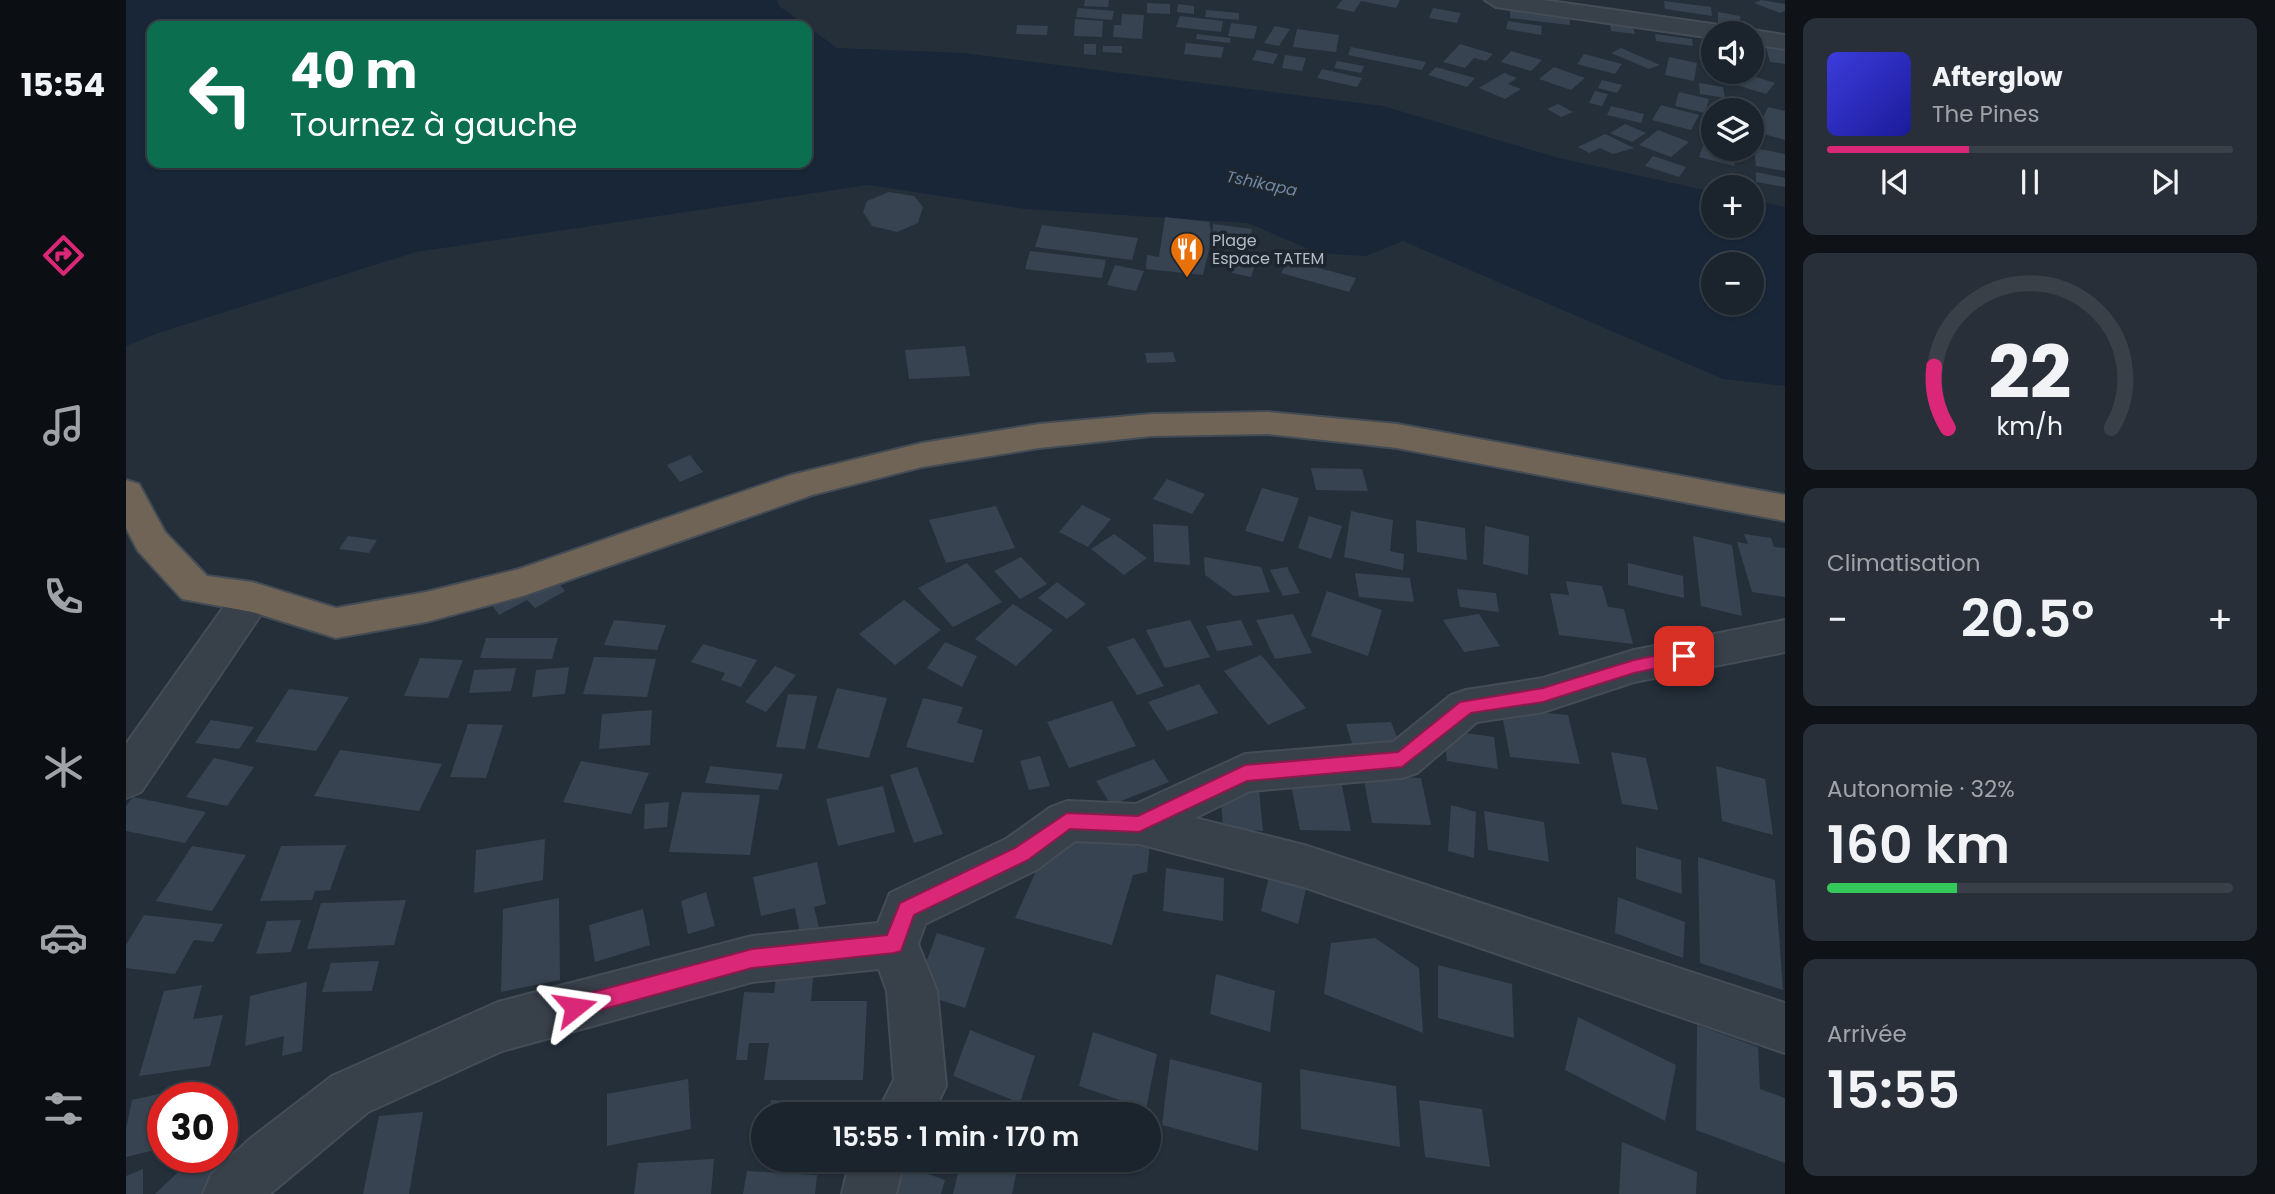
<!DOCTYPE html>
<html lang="fr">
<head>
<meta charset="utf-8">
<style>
	:root { --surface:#1b232c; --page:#282f38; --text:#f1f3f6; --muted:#a0a4a9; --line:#394048; --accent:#db2777 }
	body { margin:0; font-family:Poppins,sans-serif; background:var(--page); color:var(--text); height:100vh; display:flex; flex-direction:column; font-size:26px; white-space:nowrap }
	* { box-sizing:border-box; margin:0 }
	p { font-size:23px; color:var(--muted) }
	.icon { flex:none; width:38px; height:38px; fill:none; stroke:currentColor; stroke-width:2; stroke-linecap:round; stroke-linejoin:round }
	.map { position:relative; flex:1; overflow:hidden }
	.drawer { display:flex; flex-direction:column; gap:18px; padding:18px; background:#0f1318; width:490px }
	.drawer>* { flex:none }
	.top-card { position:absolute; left:21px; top:21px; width:665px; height:147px; border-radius:14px; box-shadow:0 2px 5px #0004,0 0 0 2px var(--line); background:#0b6e4f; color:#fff; overflow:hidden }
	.controls { position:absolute; left:1575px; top:21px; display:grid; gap:14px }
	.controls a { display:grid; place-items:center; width:63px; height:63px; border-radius:50%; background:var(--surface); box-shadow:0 2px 5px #0004,0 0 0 2px var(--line); font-size:35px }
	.speed { position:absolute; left:21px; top:1082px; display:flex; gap:14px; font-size:35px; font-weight:700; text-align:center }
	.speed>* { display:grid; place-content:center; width:91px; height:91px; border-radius:50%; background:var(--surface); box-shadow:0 2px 5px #0004,0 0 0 2px var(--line); line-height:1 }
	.speed .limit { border:10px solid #d22; background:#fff; color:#111 }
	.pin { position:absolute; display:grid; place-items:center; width:60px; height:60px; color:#fff; margin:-30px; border-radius:14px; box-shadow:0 4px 10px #0006 }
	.me { position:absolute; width:77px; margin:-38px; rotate:75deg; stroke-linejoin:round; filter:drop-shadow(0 0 5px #0008) }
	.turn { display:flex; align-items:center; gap:24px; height:147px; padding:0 28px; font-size:32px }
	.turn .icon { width:91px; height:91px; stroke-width:2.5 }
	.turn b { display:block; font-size:49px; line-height:60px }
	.big { font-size:52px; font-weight:600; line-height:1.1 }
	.drawer .widget { flex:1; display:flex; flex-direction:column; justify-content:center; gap:10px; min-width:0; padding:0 24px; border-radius:14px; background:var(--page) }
	.drawer .dial { align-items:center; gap:0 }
	.dial svg { height:182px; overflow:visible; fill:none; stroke:var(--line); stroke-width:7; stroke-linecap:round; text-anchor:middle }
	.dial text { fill:var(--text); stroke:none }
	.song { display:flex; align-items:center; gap:21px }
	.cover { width:84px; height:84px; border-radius:10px; background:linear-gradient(135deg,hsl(240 70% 55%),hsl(240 70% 35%)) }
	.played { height:7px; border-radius:4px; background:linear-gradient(90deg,var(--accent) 35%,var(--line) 35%) }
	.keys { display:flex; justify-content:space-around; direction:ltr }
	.heat { display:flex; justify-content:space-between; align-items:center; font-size:38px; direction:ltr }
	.charge { height:10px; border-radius:5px; background:linear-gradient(90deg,#34c759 32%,var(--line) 0) }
	.trip { position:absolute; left:625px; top:1102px; width:410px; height:70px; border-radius:35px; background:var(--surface); box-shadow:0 2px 5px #0004,0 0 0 2px var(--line); font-weight:600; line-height:70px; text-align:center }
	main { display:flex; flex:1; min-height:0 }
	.tabs { display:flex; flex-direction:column; width:126px; justify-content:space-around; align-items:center; background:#0b0e12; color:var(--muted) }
	.tabs .icon { width:49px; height:49px }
	.tabs .on { color:var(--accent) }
	.tabs b { font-size:32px; color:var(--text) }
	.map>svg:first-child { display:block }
</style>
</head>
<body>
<main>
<nav class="tabs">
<b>15:54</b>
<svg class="icon on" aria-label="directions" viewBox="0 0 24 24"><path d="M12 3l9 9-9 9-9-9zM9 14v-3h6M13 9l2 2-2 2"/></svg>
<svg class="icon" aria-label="music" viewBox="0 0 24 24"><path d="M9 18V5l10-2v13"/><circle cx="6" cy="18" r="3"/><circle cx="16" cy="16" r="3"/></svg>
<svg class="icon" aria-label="phone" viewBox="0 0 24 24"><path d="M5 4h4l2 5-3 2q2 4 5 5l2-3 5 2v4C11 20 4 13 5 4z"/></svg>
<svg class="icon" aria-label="climate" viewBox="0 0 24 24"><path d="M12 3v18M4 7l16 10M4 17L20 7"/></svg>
<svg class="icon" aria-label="car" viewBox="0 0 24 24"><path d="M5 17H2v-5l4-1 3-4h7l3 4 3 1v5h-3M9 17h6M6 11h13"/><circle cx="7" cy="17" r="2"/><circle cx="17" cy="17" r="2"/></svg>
<svg class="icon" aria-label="filters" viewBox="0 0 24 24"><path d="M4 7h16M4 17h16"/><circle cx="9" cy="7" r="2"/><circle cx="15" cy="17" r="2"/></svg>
</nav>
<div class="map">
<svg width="1659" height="1194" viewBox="0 0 1659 1194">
	<rect width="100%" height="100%" fill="#242f3a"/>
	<path fill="#192637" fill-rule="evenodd" d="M0,0H651L653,6L681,26H26V163H681V26L711,48L837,53L1257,106L1433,158L1587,192V226H1626V200L1659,207V386L1597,379L1277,241L1240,256L1192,253L1122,223L900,209L742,185L290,252L32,333L0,346ZM1587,264H1626V303H1587Z"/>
	<path fill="#374350" d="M959,0H983L982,7L958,6Z
		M1216,0H1274L1270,8L1235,1L1228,12L1210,8Z
		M1635,0L1659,4V11L1654,13L1628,3Z
		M1538,1L1585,7L1586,16L1539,9Z
		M1021,3L1044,4V14L1021,13Z
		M1052,4L1068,6V14L1051,12Z
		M1384,7L1443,14L1444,25L1384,18Z
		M952,8L988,11L986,20L950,17Z
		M1307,8L1335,13L1331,23L1303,18Z
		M1080,10L1113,13V20L1079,17Z
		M1592,12L1614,16V25L1592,22Z
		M996,14L1018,15L1016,39L987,37L988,25H995Z
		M1054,16L1097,21L1095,32L1050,27Z
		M949,19L977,21L976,37L948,36Z
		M1483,19L1506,22L1509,34L1485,31Z
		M1382,21L1416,26L1415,35L1380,29Z
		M1105,23L1131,26L1128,39L1102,36Z
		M891,25L922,26L921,35L890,34Z
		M1149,26L1164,29L1153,46L1138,43Z
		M1171,29L1213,35L1210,52L1167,47Z
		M1071,34L1105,38L1104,43L1070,39Z
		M1529,34L1566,39L1567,46L1530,41Z
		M1626,40L1632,41V62L1626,61Z
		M1638,40L1659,43V64L1644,62Z
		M1060,43L1098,47L1095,58L1058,54Z
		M958,44H970V55L958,54Z
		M1334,44L1367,54L1360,61L1348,58L1339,68L1317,62Z
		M977,46H996V53L977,52Z
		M1225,47L1300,62L1296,70L1222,55Z
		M1495,48L1534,65L1523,69L1485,53Z
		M1131,50L1152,54L1147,64L1126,60Z
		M1385,51L1416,60L1405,71L1375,62Z
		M1458,54L1496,64L1489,74L1451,64Z
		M1159,55L1180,58L1176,71L1156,68Z
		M1543,57L1571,63L1568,81L1539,75Z
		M1211,61L1238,66L1235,73L1208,68Z
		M1310,67L1349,78L1341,87L1302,75Z
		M1428,67L1459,78L1445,90L1413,79Z
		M1196,69L1236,78L1231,87L1191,78Z
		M1378,73L1391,78L1382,84L1395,89L1379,99L1353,88Z
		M1621,74L1649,83L1640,94L1611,85Z
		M1476,80L1496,85L1491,93L1472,88Z
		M1573,83L1597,87L1599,98L1574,94Z
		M1469,91L1482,94L1476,106L1463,103Z
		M1553,92L1583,99L1579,113L1549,106Z
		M1592,103L1610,108L1611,103L1628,107L1627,110H1589Z
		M1432,104L1447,112L1435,117L1421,109Z
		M1535,105L1573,115L1565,130L1526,120Z
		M1485,106L1518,114L1515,123L1481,115Z
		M1642,107L1659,111V140L1630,132Z
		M1499,124L1520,133L1506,142L1484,133Z
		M1532,130L1563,142L1545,157L1513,145Z
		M1479,134L1508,148L1487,154L1474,148L1463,153L1452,147Z
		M1579,140L1587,142V149H1614L1608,166L1573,157Z
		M1628,148L1659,154V171L1630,166Z
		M1527,156L1560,167L1553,177L1519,166Z
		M1630,172L1659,178V187L1630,182Z
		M763,192L788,196L797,207L792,223L771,232L746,226L737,212L741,201Z
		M1039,217L1083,222L1086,237L1077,275L1020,269L1021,255L1033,257Z
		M1087,224L1126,229L1124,250L1103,248L1104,239L1086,237Z
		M916,225L1012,238L1006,260L909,247Z
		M904,251L980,260L976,278L899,269Z
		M1163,260L1230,278L1223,292L1155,273Z
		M1110,261L1129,265L1125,277L1106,273Z
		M989,265L1018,271L1010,291L981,285Z
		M839,346L844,376L783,379L779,350Z
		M1047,352L1050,362L1021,363L1019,353Z
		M564,455L577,472L554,482L541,465Z
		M1185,468L1236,469L1242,491L1190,490Z
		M1041,479L1079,494L1066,514L1027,499Z
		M1136,488L1173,498L1157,542L1119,531Z
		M956,505L985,519L962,547L933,532Z
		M870,506L889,548L820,563L803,520Z
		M1225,511L1267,520L1264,551L1278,554L1277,570L1218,557Z
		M1183,516L1216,526L1205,559L1172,548Z
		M1290,520L1339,528L1341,560L1291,552Z
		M1027,524L1062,526L1064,565L1028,562Z
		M1359,526L1403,536L1402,575L1357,564Z
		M988,534L1021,558L998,575L965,549Z
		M1618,534L1645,538L1648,547L1659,548V597L1626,592L1611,542L1622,544Z
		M222,536L251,540L243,553L213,549Z
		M1567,536L1606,545L1616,616L1575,606Z
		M895,557L921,584L894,599L868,571Z
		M1078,557L1135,567L1144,592L1108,596L1079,575Z
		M841,563L876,602L827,627L792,588Z
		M1502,563L1557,576L1558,598L1502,585Z
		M1161,567L1174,593L1157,596L1144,570Z
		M423,571L439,591L409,608L401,600L373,615L364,602Z
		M1229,573L1284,578L1288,602L1233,597Z
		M1440,581L1476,586L1482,607L1498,609L1507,644L1433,635L1424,593L1443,595Z
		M931,582L960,604L941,619L912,598Z
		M1331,589L1370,593L1373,612L1334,607Z
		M1201,591L1256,610L1242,656L1185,636Z
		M778,600L815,630L769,665L733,634Z
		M887,604L927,630L890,666L849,639Z
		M1167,614L1186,653L1149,659L1130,620Z
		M1353,614L1374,646L1338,652L1317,620Z
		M488,620L540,625L531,650L478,645Z
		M1064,620L1084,657L1039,668L1020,630Z
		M1115,620L1127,645L1091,651L1080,626Z
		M360,638H432L426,659L354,658Z
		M1008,638L1038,686L1011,695L981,647Z
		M819,642L851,656L836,687L801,668Z
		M577,644L631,660L615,687L595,680L599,673L565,662Z
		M1135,655L1180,708L1142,725L1098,671Z
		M468,657L530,659L521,697L457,694Z
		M294,658L337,660L322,698L278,696Z
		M649,666L670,675L640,712L619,702Z
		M443,667L439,694L406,697L410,670Z
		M390,668L385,691L343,693L348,670Z
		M1073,684L1092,713L1041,731L1022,702Z
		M711,688L761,698L743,758L691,748Z
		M163,689L223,697L190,751L129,742Z
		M662,694L691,696L679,749L650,747Z
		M797,698L837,707L831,723L857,730L847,763L780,747Z
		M986,701L1010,746L943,768L921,722Z
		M1375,709L1442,715L1454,764L1384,757Z
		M526,710L524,745L473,749L476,714Z
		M85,720L128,727L113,749L69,743Z
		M1265,722L1275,748L1228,750L1220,724Z
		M342,724L377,725L360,778L324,777Z
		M1318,730L1368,737L1372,769L1321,761Z
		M214,750L316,764L293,811L188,796Z
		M1485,752L1520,758L1532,810L1496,804Z
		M914,756L924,786L903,790L894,761Z
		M88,758L128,767L101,806L60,797Z
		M1028,759L1043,782L985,805L970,781Z
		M455,761L523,773L505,814L437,802Z
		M584,766L657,774L652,790L579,783Z
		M1590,766L1639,779L1647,835L1596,821Z
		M791,767L817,834L788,843L764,775Z
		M1163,775L1214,776L1225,831L1174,830Z
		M1237,775L1295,778L1305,825L1246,823Z
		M757,786L769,832L712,846L700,799Z
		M1094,788L1133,790L1137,831L1097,828Z
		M556,792L634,795L624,855L543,852Z
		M7,797L80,812L59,843L0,831V806Z
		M543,802L541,827L518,829L519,804Z
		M1325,805L1350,812L1348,858L1322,851Z
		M1358,811L1418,822L1423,862L1362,850Z
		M964,828L1025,835L1021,872L1007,875L986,945L889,918L914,862Z
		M419,839L417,880L348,893L350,850Z
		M220,845L204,890L189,891L186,900L134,901L155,846Z
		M66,846L120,855L86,911L30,901Z
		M1510,847L1555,860L1556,894L1510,879Z
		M1572,857L1649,880L1657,990L1574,963Z
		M691,862L700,904L688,907L693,928L674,933L669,908L635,916L627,877Z
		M1040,868L1098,878L1097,921L1037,911Z
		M1143,876L1180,889L1172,924L1135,911Z
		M580,892L589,926L562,934L555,901Z
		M1492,897L1559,922L1557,958L1489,933Z
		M433,898L434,980L375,992L377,909Z
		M280,900L268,945L181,949L195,903Z
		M517,909L524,945L469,962L463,925Z
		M18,915L97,924L87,942L68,940L49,974L0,968V945Z
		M175,920L165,952L130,954L141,921Z
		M811,933L859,948L839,1008L789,992Z
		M1249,938L1293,968L1297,1033L1198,994L1205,943Z
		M253,961L246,991L196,992L205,963Z
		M1312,965L1386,984L1388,1038L1312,1018Z
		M651,967H688L685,1001H741L737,1080H638L643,1043H623L621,1060H610L618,992L648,993Z
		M1090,974L1149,991L1144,1032L1084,1014Z
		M181,982L176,1051L156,1056L158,1036L119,1046L124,996Z
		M76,985L67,1019L97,1015L84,1066L13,1076L38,991Z
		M1452,1017L1550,1065L1539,1121L1439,1070Z
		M1571,1025L1632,1047L1634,1089L1659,1098V1163L1570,1130Z
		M844,1030L909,1056L894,1103L827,1076Z
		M967,1032L1031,1054L1020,1109L953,1086Z
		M1044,1059L1136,1083L1132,1151L1036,1125Z
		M1174,1069L1270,1086L1274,1147L1175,1129Z
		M562,1079L565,1129L481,1146V1094Z
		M76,1084L74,1097H37V1148L0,1157V1129L6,1100Z
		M645,1100L717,1103L716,1115H644Z
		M1293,1100L1356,1109L1364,1167L1299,1157Z
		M297,1112L283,1194H237L253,1116Z
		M1496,1142L1571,1172L1570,1194H1493Z
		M96,1152L106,1164L75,1194H29L68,1157H96Z
		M588,1159L585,1194H508L512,1163Z
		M835,1160L893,1161L886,1194H827Z
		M770,1162L819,1180L815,1194H759Z
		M17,1169V1194H0V1176Z
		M621,1171L691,1175L689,1194H617Z"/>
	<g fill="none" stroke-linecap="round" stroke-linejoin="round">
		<g stroke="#444c56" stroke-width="4">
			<path id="minor" d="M1359,0H1417L1600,26L1608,28L1612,33H1587V38L1370,7Z
				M1626,30L1659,35V49L1626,44V33H1617Z
				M126,582L140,587L145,597L140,607L15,792L0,798V744L112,587Z
				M1659,620V652L1508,682L1417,712L1351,722L1291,773L1276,778L1124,791L1069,818L1178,845L1659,1003V1053L1178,887L1013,844L949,841L912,869L799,924L792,944L811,991L820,1086L806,1115H750L768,1080L761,991L753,969L626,982L376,1051L242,1112L144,1194H77L85,1175L125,1138L206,1076L372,1002L626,936L752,923L764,893L880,839L925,807L941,801L1010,804L1119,754L1267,742L1325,695L1340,690L1417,678L1508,650Z
				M724,1160H778L770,1194H716Z"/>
		</g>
		<g stroke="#434b55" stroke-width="4">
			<path id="highway" d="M1142,412L1271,424L1659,495V521L1271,448L1142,434L1026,436L913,448L796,467L686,495L397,596L300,622L210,638L126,612L56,599L12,551L0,528V480L13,484L39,532L81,576L126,582L210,608L300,592L393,569L665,475L796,443L913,424L1026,414Z"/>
		</g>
		<use href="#minor" fill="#38404a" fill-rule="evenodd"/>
		<use href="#highway" fill="#706456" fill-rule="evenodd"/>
	</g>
	<path fill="#db2777" stroke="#8e194d" stroke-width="2" d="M1558,650L1567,656L1564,661L1508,673L1417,702L1345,713L1276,767L1121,781L1013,832L944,829L902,860L788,915L775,951L768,953L626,968L449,1017L441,1014L438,1007L441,1000L449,997L626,949L761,935L774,903L889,848L941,813L1012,816L1119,765L1272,752L1334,702L1417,688L1508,660Z"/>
	<defs>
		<g id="restaurant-pin" transform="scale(1.75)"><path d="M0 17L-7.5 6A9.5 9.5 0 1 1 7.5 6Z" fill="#e8710a" stroke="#1d252f"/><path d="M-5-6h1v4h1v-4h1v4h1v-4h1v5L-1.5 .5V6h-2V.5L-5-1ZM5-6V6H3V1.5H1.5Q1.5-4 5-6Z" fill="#fff"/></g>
	</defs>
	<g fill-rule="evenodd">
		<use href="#restaurant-pin" x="1061" y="249"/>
	</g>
	<g text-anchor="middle" stroke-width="7" stroke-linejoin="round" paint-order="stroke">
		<g font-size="16" font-style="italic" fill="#6f87a2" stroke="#1d252f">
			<text transform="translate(1136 183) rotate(12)" y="6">Tshikapa</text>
		</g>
		<g font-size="16" fill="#b3bbc6" stroke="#1d252f" text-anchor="start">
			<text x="1086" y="246">Plage<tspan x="1086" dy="18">Espace TATEM</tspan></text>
		</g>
	</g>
</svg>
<div class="controls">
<a><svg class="icon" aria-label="sound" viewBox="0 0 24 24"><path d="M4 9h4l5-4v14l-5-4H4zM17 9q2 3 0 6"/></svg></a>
<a><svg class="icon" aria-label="layers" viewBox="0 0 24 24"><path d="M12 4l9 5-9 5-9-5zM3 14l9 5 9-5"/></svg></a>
<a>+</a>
<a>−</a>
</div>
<div class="speed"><div class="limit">30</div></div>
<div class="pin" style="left:1558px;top:656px;background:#d93025"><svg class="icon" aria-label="arrive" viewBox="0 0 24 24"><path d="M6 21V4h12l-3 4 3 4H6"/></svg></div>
<svg class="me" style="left:449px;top:1007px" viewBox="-20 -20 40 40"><path d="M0-17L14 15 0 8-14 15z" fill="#db2777" stroke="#fff" stroke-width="4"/></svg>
<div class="trip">15:55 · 1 min · 170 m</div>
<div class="top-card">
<div class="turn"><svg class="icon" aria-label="left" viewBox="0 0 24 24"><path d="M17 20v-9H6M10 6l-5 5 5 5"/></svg><div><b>40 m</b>Tournez à gauche</div></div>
</div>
</div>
<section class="drawer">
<div class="widget">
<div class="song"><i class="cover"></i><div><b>Afterglow</b><p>The Pines</p></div></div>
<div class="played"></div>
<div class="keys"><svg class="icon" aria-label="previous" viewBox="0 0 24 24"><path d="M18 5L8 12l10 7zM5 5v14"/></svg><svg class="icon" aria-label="pause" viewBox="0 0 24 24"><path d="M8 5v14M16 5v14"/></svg><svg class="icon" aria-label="next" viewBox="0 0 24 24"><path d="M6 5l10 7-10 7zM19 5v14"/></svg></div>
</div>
<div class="widget dial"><svg viewBox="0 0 100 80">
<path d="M14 69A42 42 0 1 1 86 69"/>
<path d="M14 69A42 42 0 0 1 8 42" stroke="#db2777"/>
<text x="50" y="56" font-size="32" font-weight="700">22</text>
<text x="50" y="72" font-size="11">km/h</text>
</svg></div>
<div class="widget"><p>Climatisation</p>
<div class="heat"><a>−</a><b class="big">20.5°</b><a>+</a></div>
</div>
<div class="widget"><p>Autonomie · 32%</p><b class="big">160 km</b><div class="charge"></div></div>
<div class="widget"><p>Arrivée</p><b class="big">15:55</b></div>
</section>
</main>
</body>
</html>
